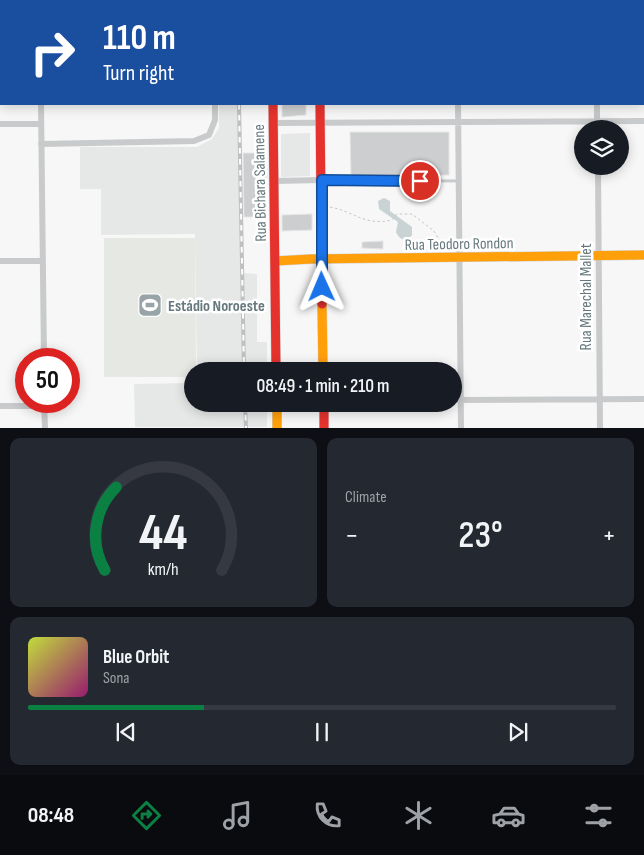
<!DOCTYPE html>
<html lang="en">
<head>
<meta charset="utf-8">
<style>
	:root { --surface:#171b24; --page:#242831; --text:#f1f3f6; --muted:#9ea1a6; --line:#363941; --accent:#0b8043 }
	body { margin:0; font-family:"Sofia Sans Condensed",sans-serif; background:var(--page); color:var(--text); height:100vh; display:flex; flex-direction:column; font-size:19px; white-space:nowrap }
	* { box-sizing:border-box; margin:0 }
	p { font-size:16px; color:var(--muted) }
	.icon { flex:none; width:28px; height:28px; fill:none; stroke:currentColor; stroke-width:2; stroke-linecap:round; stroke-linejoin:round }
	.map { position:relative; height:428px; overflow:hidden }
	.sheet { display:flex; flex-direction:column; gap:10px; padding:10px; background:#0d0f14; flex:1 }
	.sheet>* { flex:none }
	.top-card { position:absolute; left:0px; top:0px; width:645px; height:105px; box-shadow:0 2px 12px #0003; background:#1a4fa0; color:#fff; overflow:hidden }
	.tools { position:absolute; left:574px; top:120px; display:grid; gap:10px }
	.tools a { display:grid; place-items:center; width:55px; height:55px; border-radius:50%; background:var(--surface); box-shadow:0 2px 12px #0003; font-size:25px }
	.speed { position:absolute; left:15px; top:348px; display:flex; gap:10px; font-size:25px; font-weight:700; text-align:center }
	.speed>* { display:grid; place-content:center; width:65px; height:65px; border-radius:50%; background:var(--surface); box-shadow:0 2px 12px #0003; line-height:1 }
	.speed .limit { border:8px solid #d22; background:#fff; color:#111 }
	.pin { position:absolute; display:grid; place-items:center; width:42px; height:42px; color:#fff; margin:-21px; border:2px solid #fff; border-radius:50%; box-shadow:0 1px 5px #0007 }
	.me { position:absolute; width:55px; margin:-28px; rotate:359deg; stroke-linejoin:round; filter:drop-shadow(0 0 4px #0008) }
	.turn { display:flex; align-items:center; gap:18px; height:105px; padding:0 20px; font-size:22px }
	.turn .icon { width:65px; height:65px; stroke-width:2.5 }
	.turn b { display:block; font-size:35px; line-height:42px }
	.big { font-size:38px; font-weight:600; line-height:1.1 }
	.sheet .card { flex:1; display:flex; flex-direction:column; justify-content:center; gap:8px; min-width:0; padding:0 18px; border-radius:10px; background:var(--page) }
	.sheet .dial { align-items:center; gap:0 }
	.dial svg { height:130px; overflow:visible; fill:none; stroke:var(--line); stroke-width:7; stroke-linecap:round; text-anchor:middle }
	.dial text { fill:var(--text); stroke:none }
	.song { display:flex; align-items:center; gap:15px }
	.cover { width:60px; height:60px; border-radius:8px; background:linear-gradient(135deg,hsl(70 70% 55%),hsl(320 70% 35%)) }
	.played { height:5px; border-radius:2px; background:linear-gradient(90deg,var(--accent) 30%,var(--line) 30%) }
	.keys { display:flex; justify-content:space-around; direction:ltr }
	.heat { display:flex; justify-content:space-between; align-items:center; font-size:28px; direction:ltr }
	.sheet .tiles { flex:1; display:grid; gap:10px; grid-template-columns:1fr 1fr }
	.card:last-child { grid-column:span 2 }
	.trip { position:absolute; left:184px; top:362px; width:278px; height:50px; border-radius:25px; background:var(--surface); box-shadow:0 2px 12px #0003; font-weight:600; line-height:50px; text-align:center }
	.dock { display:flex; height:80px; justify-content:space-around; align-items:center; background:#090b0e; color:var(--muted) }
	.dock .icon { width:35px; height:35px }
	.dock .current { color:var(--accent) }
	.dock b { font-size:22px; color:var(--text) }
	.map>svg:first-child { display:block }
</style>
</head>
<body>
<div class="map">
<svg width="644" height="428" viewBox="0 0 644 428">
	<rect width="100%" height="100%" fill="#f7f7f7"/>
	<path fill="#e6e7e7" d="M219,104H241L242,273L257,274V342H267V371H197L195,234L101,235V189H80V147H197L212,139L219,128Z
		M310,133V176L281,177V134Z
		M192,383V404H267V427H135L134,384Z"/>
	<path fill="#e6e8e4" d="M104,238H195L196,371H192V377H104Z"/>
	<path fill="#c9d3d3" d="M384,198L390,201V211L412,227V235C407,242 400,241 396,232L398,222L379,209L378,201Z"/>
	<path fill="#cdcecf" stroke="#e6e6e6" d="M282,104H306V115L282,117Z
		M350,132H449V175L351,176Z
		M243,153H259V168H267V186H260V217H244Z
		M312,214V230L282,231V215Z
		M383,241V249L362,248V242Z"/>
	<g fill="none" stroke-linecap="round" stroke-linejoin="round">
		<g stroke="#d2d3d4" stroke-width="10">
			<path id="fast" d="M272,0V1
				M318,0L319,1"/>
		</g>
		<g stroke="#d2d3d4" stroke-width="10">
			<path id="slow" d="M275,261L311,259L644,255
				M322,304L323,371
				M277,404V428"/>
		</g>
		<g stroke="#d2d3d4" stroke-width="10">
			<path id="jam" d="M273,104L276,371
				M320,104L322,304
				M324,404V428"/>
		</g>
		<path stroke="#c7c7c8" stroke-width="1" stroke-dasharray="2.5 2.5" stroke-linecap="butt" d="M330,207C356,212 363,226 392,220L397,214H412L434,231L441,243"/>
		<path stroke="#c8cacb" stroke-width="3" d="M322,180L459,181"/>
		<path stroke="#c8cacb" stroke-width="6" d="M212,0V1
			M457,0V1
			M596,0V1
			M38,1V0
			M41,104L44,359
			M458,104L461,428
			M597,104V129
			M273,123L644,121
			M0,124H41
			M41,144L194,141L209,135L215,120V104
			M598,166L600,428
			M274,181L322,180
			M0,261H41
			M452,400L644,399
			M44,401L45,428
			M0,406H45"/>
		<use href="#fast" stroke="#30b455" stroke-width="9"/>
		<use href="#slow" stroke="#ff9f0a" stroke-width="9"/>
		<use href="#jam" stroke="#e5322d" stroke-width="9"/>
		<g stroke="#bec0c1" stroke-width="4">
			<path id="rail" d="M237,0V1
				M239,104L244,371
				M245,404L246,428"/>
		</g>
		<use href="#rail" stroke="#fff" stroke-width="2" stroke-dasharray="5.5" stroke-linecap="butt"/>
	</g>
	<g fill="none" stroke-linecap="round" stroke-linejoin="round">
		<g stroke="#114b97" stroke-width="12">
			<path id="route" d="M322,287V180L420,181"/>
		</g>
		<use href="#route" stroke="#1a73e8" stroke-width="9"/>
	</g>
	<defs>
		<g id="stadium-square" transform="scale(1.25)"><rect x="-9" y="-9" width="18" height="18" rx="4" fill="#99a4a8" stroke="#fff"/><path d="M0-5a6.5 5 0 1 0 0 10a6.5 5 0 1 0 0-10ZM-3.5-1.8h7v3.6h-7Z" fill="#fff"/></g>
	</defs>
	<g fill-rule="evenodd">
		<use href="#stadium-square" x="150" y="305"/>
	</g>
	<g text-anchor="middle" stroke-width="5" stroke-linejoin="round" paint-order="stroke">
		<g font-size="16" fill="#66787d" stroke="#fff">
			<text transform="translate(259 183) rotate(-91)" y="6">Rua Bichara Salamene</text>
			<text transform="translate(459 243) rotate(-1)" y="6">Rua Teodoro Rondon</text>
			<text transform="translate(585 297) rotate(-90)" y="6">Rua Marechal Mallet</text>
		</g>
		<g font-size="16" font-weight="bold" fill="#66787d" stroke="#fff" text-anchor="start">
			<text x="168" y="311">Estádio Noroeste</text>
		</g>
	</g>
</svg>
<div class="tools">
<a><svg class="icon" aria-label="layers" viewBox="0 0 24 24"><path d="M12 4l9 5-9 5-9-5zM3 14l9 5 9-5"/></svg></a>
</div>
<div class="speed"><div class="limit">50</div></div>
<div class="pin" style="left:420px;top:181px;background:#d93025"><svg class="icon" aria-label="arrive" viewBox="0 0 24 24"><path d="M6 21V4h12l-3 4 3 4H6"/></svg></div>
<svg class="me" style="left:322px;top:287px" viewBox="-20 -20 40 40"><path d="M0-17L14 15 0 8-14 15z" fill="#1a73e8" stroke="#fff" stroke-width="4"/></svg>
<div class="trip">08:49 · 1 min · 210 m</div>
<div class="top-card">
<div class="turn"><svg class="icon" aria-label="right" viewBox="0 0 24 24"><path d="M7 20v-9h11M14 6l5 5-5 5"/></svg><div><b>110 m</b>Turn right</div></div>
</div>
</div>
<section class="sheet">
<div class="tiles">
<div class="card dial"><svg viewBox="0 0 100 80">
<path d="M14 69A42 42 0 1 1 86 69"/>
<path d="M14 69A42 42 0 0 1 21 18" stroke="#0b8043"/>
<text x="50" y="56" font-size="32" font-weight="700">44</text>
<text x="50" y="72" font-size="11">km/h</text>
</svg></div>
<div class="card"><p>Climate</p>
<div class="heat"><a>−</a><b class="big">23°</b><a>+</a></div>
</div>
<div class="card">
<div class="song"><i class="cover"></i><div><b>Blue Orbit</b><p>Sona</p></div></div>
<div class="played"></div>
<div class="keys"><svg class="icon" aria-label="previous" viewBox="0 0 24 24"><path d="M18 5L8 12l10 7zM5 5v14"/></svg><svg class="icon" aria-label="pause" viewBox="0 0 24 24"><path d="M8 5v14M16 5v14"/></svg><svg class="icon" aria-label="next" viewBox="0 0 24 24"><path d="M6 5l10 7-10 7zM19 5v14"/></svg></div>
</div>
</div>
</section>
<nav class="dock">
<b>08:48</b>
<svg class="icon current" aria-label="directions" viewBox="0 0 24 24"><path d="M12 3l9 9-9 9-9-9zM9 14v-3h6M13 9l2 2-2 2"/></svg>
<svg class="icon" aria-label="music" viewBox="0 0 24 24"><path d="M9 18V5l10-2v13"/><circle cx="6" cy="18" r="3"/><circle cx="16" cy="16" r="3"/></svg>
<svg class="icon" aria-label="phone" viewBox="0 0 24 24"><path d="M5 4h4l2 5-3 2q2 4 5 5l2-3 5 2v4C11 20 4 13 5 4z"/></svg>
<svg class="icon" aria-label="climate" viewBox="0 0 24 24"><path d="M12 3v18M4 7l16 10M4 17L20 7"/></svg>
<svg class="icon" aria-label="car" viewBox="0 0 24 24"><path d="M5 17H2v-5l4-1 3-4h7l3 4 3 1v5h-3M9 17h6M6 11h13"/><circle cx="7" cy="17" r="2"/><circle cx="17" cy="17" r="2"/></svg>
<svg class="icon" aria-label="filters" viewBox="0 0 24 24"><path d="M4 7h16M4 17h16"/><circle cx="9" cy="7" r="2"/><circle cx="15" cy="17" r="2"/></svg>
</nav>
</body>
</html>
